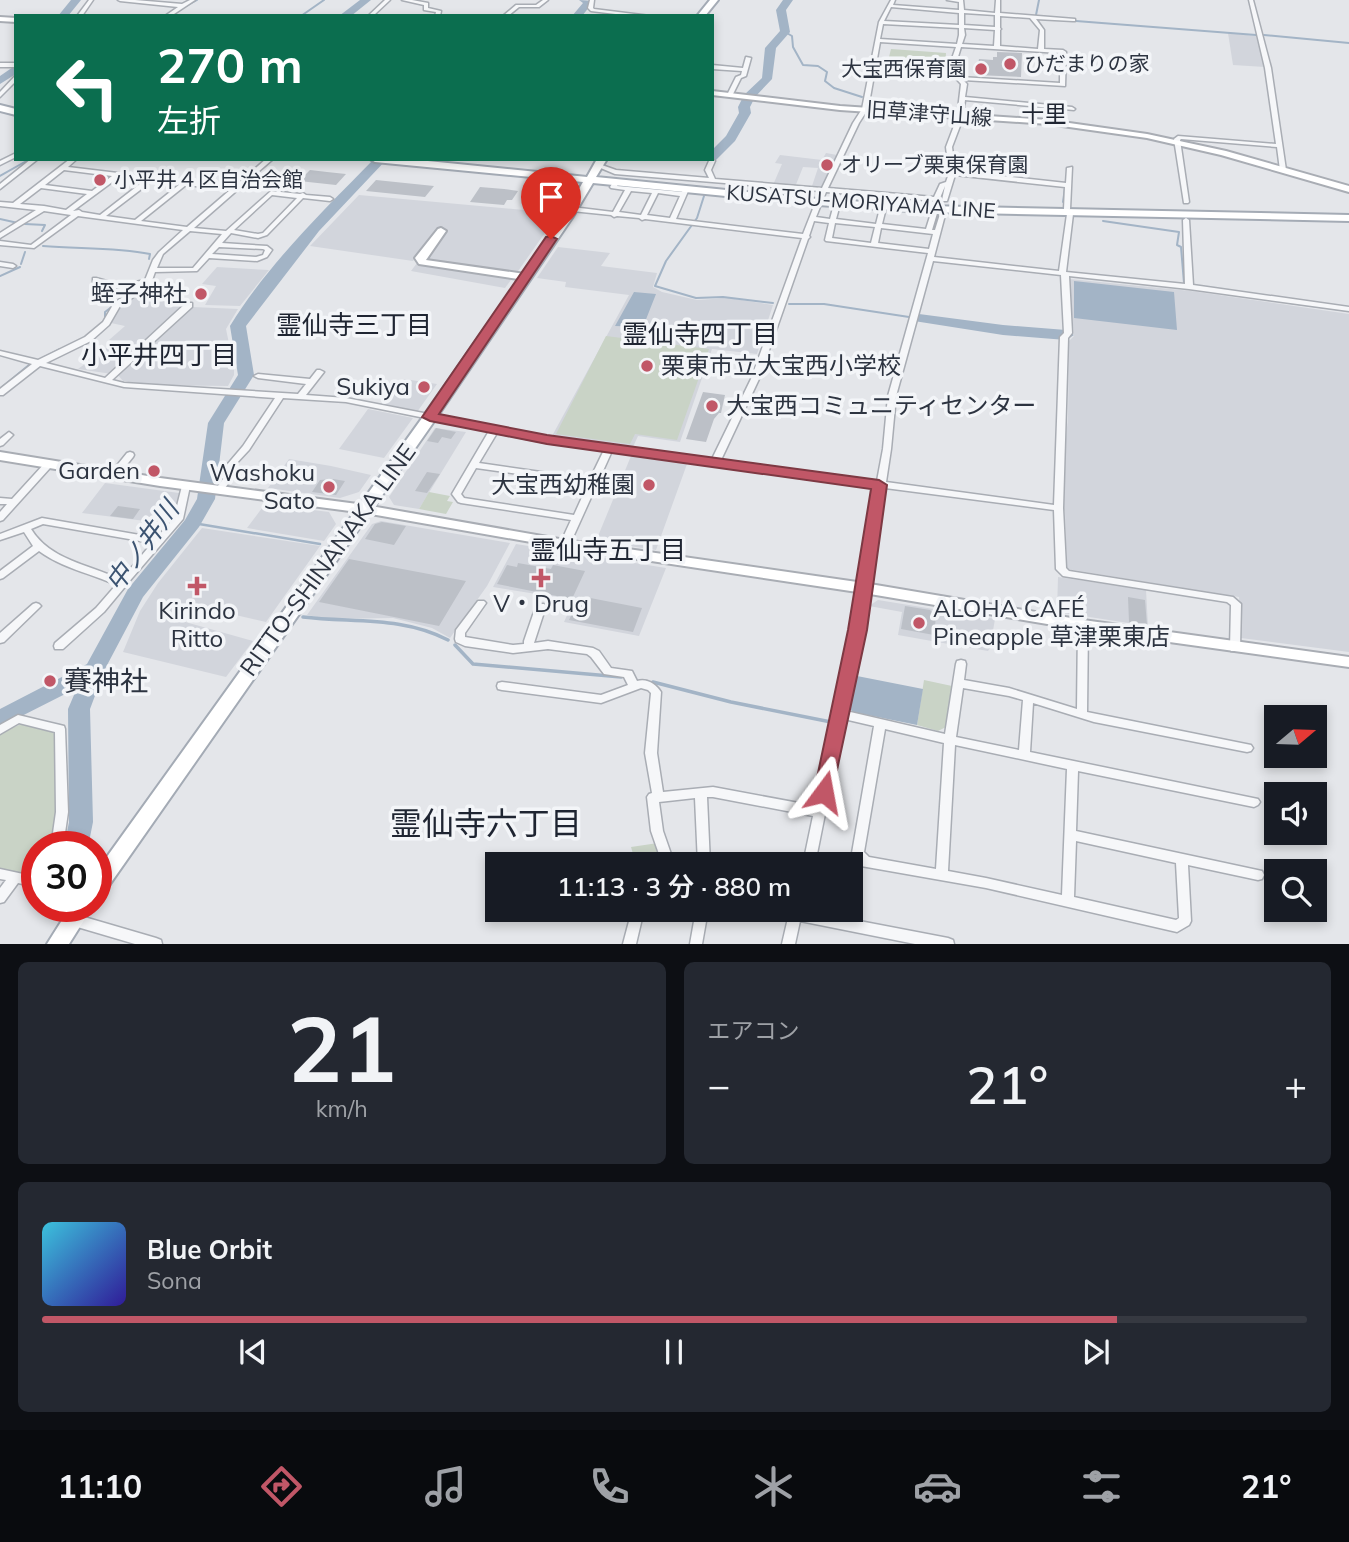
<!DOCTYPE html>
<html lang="ja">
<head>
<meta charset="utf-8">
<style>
	:root { --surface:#171b24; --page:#242831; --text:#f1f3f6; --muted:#9ea1a6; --line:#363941; --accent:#c15767 }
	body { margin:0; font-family:Mulish,"Noto Sans JP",sans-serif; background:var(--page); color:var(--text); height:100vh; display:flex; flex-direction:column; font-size:26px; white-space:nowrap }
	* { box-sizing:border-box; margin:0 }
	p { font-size:23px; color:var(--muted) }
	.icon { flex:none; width:38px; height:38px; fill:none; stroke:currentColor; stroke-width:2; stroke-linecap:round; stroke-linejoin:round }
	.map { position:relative; height:944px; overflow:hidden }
	.details { display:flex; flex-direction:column; gap:18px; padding:18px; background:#0d0f14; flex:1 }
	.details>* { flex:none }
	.top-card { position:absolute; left:14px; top:14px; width:700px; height:147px; border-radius:0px; box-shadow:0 4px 10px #0003; background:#0b6e4f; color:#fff; overflow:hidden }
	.needle { width:46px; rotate:71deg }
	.buttons { position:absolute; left:1264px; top:705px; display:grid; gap:14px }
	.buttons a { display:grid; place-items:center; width:63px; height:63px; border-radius:0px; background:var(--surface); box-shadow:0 4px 10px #0003; font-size:35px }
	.speed { position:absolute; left:21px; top:831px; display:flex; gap:14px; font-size:35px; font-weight:700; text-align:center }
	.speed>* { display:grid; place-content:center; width:91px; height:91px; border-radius:50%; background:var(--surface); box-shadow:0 4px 10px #0003; line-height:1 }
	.speed .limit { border:10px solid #d22; background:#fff; color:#111 }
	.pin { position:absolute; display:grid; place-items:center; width:60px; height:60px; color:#fff; margin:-72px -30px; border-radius:50% 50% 50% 0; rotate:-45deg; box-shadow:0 0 7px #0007 }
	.pin .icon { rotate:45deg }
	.me { position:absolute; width:77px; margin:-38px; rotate:13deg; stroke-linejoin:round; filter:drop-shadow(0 0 5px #0008) }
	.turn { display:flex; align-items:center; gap:24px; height:147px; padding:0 28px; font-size:32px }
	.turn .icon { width:91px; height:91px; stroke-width:2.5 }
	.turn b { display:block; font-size:49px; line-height:60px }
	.big { font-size:52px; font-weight:600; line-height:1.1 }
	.details .card { flex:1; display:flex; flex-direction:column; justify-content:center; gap:10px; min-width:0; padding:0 24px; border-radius:10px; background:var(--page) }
	.details .dial { align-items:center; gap:0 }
	.dial b { font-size:91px; line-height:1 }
	.song { display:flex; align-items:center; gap:21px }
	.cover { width:84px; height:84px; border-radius:10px; background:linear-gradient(135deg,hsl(190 70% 55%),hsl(250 70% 35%)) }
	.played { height:7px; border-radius:4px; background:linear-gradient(90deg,var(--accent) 85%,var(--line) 85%) }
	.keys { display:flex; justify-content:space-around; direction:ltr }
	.heat { display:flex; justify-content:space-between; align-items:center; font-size:38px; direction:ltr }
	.details .tiles { flex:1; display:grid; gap:18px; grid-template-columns:1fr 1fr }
	.card:last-child { grid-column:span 2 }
	.trip { position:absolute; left:485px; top:852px; width:378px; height:70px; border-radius:0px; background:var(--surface); box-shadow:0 4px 10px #0003; font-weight:600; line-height:70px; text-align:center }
	.tab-bar { display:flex; height:112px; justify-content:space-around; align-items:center; background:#090b0e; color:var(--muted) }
	.tab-bar .icon { width:49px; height:49px }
	.tab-bar .on { color:var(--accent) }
	.tab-bar b { font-size:32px; color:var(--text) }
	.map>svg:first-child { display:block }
</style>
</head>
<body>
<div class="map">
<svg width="1349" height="944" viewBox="0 0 1349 944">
	<rect width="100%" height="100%" fill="#e4e6ea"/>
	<path fill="#d2d5dc" d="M1228,33L1256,36L1265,67L1233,65Z
		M826,153L837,155L820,190L811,189L818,168L803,167L795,187L773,185L782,164L775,163L780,155L822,160Z
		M359,195L524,210L553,214L549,227L516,274L429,262L425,259L439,230L413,261L310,246Z
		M558,247L610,253L601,266L657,273L653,287L662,292L697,300L728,298L773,305L757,354L712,349L680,442L638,436L633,447L552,436L629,295L565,287L566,282L537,278Z
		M417,263L513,277L505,288L411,271Z
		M217,267L251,269L269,270L240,306L205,305L216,286L202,284Z
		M1069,279L1191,291L1349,314V652L1241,638L1239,597L1067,569L1065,513L1060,495L1068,418L1069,341L1074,336Z
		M149,286L169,290L163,300L185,303L183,308L112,374L78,369L115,342L109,340L125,326L111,323L118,307Z
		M192,307L238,309L226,329L234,368V375L228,386L147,385L123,381L118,375Z
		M404,379L437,384L417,412L385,405Z
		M368,409L413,418L384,458L339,449Z
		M435,428L466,432L419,509L394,505L389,497Z
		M631,456L687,464L656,550L596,541Z
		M289,459L331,466L371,475L359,492L340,498L268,488Z
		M105,483L179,493L177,510L169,524L82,513Z
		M265,504L329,512L336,524L324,541L247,528Z
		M381,521L510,543L487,586L450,638L432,628L393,618L327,619L307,615L372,524Z
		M202,528L320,546L266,622L184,603L171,618L253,641L226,677L123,652L140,611L158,583Z
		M516,544L666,568L639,636L564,622L574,600L493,587Z
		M1058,577L1146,590L1148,626L1057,612Z
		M878,600L995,619L990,648L988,651L898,635L902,612L869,606Z"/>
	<path fill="#c9d3c6" d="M891,49L946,53L945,71L886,69Z
		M606,336L709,349L677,440L635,434L630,444L556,434Z
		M429,492L450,496L447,501L453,502L446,514L419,509Z
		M924,680L952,686L946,727L938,731L917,725Z
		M23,723L56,733L58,807L52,847H37V877L0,868V734Z
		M658,843L663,864H636L631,847Z"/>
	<path fill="#a3b4c6" d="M1074,281L1174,292L1177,330L1074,318Z
		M634,292L656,294L643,327L615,326Z
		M857,676L923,689L917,725L853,712L850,709Z"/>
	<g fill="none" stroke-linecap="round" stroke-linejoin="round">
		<path stroke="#a3b4c6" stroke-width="2" d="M179,10L197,0
			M1036,15L1039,0
			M301,16L324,0
			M1076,21L1256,35
			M785,32L792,36L793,47L803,65L818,66L827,72L825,81L834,88L862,97
			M1264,35L1349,43
			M0,176L30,159
			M704,196L697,218L666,261L655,286L696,298L723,297L773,303
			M1063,202L1065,188
			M0,219L18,223
			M1103,221L1179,232L1177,245L1181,247L1184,283
			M25,224L45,225L42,231
			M43,246C79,249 115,247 150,254L149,259
			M21,264L25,252
			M0,276L20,267
			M1290,303L1349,311
			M789,304H824L909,317
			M105,317V312L126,296
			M45,357L60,349"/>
		<path stroke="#a3b4c6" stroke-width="2.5" d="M45,357L48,356
			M0,389L33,362
			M193,523L320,544"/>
		<path stroke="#a3b4c6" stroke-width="3.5" d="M303,617C353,623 402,616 448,640
			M455,645L473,664L621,677
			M653,682L731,702L831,722"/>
		<path fill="#a3b4c6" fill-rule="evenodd" d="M71,0H81L68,16H58Z
			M360,0H371L351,16H339Z
			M579,0L594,1L582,16H572L583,3Z
			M783,0H793L786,10L790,32L776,48L772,79L755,97L750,107L751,113L735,141L716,160H708L712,159V150L726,136L739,113L738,107L744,95L762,78L765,48L780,31L776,10Z
			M16,65V74L0,84V76Z
			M374,159H387L319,231L246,326L254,375L224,423L215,499L199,527L143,597L105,669L90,709L93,822L88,847H64L69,822L68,709L77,688L0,727V709L87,664L128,589L185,520L197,499L208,423L238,375L230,326C268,264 323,211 374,159Z
			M919,314L1003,325L1066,330L1074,335L1066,340L1003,335L914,321L912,318Z"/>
	</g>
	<path fill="#bcc0c7" d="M997,52L1022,53L1021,77L976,75L979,59L993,60V57H997Z
		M310,170L327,172L346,174L336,185L299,181Z
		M376,180L434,186L425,197L366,191Z
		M480,187L504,189L518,191L512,200H507L504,205L470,202Z
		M703,392L725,395L721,413H719L714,419L706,442L686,439Z
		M436,428L456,432L451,439L442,437L438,443L427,441Z
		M427,472L440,474L427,493L415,491Z
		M333,479L345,481L336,495L312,492L320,480Z
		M118,506L140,509L133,519L110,516Z
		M382,522L406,526L394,545L365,539L375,524Z
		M349,559L466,581L439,626L319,602Z
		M518,563L551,569L553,565L585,571L572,599L497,584L507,565L517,567Z
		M580,596L642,608L633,632L569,620Z
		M1128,597L1145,600L1147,625L1129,622Z
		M905,606L930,610L936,616L934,635L901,629Z"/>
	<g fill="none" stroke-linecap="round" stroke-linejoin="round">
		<g stroke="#a9adb4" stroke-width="3">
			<path id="street" d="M89,0H93L82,16H77Z
				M118,0H135L182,4L190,0H195L171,16H165L178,7L120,1Z
				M385,0H390L373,16H368Z
				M402,0H412L428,3V8L441,11L440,16H435L436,12L424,10V5Z
				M543,0H548L539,7H519L508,16H503L516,5H536Z
				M590,0H594L593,8L594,9L650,16H632L591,11L588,8Z
				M891,0H895L893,5L959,10V2L947,0H963L964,10L995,13L996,0H1000V13L1075,19V21H1073L1036,19L1044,30V49L1063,50L1066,52L1065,86L963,80L967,84L965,97L1072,107L1075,109L1074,110L965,100L963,118L952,147L955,171L1066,183L1067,168L1072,167L1070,209L1067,211L1064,209L1065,187L955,175L947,201H943L942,200L945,186L940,198L935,201L826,192L816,217L830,219L833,208L836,206L839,208L836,219L876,224L879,212L882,210L885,212L882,224L926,229L932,210L935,208L938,210L932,230H935L940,214H944L945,215L934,257L1059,271L1067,214L1070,212L1073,214L1066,272L1185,284L1183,220L1186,218L1189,220L1193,285L1349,307V311L1189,289L1069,276L1072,333L1068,338L1063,508L1066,568L1069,571L1233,597L1241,604L1240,648L1239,651H1231L1230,648L1231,605L1227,602L1063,576L1056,569L1054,510L885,488L862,630L846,711L945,734L956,664L957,661L961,660L965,661L966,664L964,680L1009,688L1077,709L1078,625L1079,622H1087L1088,625L1087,712L1251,745L1253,748L1251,751L1247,752L1094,722L1033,703L1030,752L1258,799L1260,802L1258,805L1254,807L1078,771L1076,831L1262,871L1264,875L1262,879L1258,880L1188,865L1191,921L1189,925L1177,932L986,888L861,866L852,853L874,726L844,719L815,864H803L813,816L713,797H707L710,864H698L695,798L659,802L663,831L671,854L672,864H660L659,854L651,831L647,797L649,794L652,793L645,753L651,693L648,690L641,688L601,703L502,690L498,689L497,686L498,683L502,682L601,695L628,685L624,677L604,674L591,657L587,654L548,649L513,653L465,646L456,642L455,639L456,630L478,601H484L486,603L465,633V637L513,645L524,644V641L536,606L538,604H544L546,606L534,643L548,641L593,648L599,651L611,668L632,671L637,681C647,678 656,684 661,692L657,753L663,792L713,787L815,806L852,630L876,487L612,451L570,544L565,547L560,544L571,520L461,503L458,502L452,494L489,431L346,402L283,398L249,450L234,466L233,477L222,492L219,493L215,490L226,475V466L243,446L275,398L124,387L40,366L3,395H0V389L32,364L0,355V351L38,360L85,337L103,322L114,303L140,286L121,289L93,282V278H96L121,285L145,280L153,260L159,252L183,230L78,216L34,248L0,245V241L31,245L71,215L44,211L0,238V233L36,210L0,206V202L13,203L70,159H77L68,167L234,187L266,159H273L194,228L226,231L271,191L300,194L303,193L306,195L330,197L333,199L330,201L303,198L267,235L258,238L231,233L222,243L267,246L272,250L267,257L257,261L209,258L197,271L155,272L150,286L120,306L109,325L91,341L46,363L105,378L186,303H192V307L112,380L124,383L298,394L306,384L258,378L254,376L258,374L310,379L317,370H320L324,372L306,395L346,398L547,437L712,459L751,379L802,238L645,219L642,220L639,218L617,216L614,217L611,215L572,211L569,209L572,207L613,212L625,190L611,188L610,187L614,181L616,180L619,182L617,186L682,192L684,188L686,187L689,189L676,219L803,234L820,191L615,174L596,166L599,164L616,170L709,178L705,170L709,161L712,159L715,161L711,170L715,179L822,188L853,123L862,109L879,22ZM891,7L959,13V25L884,21ZM964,13L995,15V27L964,25ZM1000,16L1030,18L1040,30L1038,49L1000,46V30L1001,29L1000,28ZM883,24L959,28V35L957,44L880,39ZM964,28L995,30L994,46L962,44L965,35ZM880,42L956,47L948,70L961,84L957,118L946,147L949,173L946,182L940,184L934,197L828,188L859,123L868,109ZM961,47L1060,53V83L960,77L954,70ZM64,170L112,176L92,191L45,185ZM119,177L145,180L100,215L82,212L79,210L73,211ZM152,181L180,184L135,220L106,216ZM186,185L230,190L187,227L141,221ZM41,188L87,194L66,210L44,206L20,204ZM631,191L652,193L641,215L619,212ZM658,193L680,196L670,218L647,215ZM272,195L297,198L263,233L258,234L234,230ZM814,221L829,223L825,240L826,241L928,253L888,396L883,449L877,481L721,460L759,379L808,239L810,237L809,236ZM835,223L875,227L871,243L832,238ZM881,228L933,234L929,249L878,243ZM190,231L222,234L193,268H157L163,254ZM219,247L263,249L265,250L263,255L256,257L212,254ZM933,261L1061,275L1064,333L1060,337L1054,505L886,482L891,449L896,396ZM497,433L547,443L604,450L590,479L479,463ZM476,468L588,484L574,515L464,498L461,494ZM963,688L1009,696L1023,700L1019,750L956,737ZM885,729L944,743L936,869L869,857L864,852ZM955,745L1067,769L1062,895L986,878L948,871ZM1076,841L1176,863L1179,918L1176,920L1074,897Z
				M1249,0H1253L1271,68L1286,170L1283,172L1280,170L1277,147L1181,139L1180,140L1189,202L1188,203H1184L1174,139L1178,136L1276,144L1265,68Z
				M746,57L751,58L746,76L741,78L732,96H728L727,95L736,77L741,75L742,71L712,69V65L743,68Z
				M0,63H16V67H0Z
				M16,75V81L0,97V92Z
				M16,153V157L0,165V161Z
				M31,159H38L0,189V184Z
				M0,262L13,264L16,266L13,268L0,266Z
				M9,432L13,435L3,445L0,446V439Z
				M130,452L133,453L134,455L133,457L116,478H110L109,476L110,474L127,453Z
				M47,463L50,464L51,466L50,468L3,520L0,521V512L7,504H0V498L12,499L44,464Z
				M186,483L190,486L183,519L127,584L126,587L124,588L104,612L63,649H55L54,646L55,643L96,608L116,585C90,573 62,568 39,551L3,578L0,579V571L33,546L24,532L0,540V534L42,518L157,538L174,518L182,486ZM43,524L152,543L121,580C89,564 51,561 31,529Z
				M36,603L39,604L41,606L39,608L4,642L0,643V633L33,604Z
				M18,715L60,725L64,726L65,729L68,812L63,847H51L56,812L55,732L19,723L0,734V725Z
				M0,869L37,877V887L18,883L4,902L0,903V888L6,880L0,879Z
				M632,910H644L636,944H623Z
				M696,910H708L702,944H690Z
				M774,910H802L948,938L953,940L954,944H915L800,921L795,944H782L788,918L776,914Z
				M74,914L156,938L161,940L162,944H135L74,926L70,924L68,920L70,916Z"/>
		</g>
		<g stroke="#a9adb4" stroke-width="4">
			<path id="secondary" d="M0,17L16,18V22L0,21Z
				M712,91L840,106L1048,120L1147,134L1226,151L1349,186V192L1221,155L1147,138L1048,124L840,110L712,95Z
				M441,228L446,231L426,260L525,274L530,277L525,280L419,264L415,258L438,229Z
				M0,452L160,478L365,505L565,540L864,583L1083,620L1349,657V667L1083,630L864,593L565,548L365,513L160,486L0,460Z"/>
		</g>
		<g stroke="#a4abb5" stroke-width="4">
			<path id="primary" d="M710,0H718L705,16H697Z
				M0,105L16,109V115L0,111Z
				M370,159H408L587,177L597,159H607L596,177L818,199L926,206L1349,215V221L926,212L818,205L593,183L572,218L435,420L103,894L96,896V872L425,414L562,218L583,182L375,162Z
				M71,906H93L69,944H47Z"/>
		</g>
		<use href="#street" fill="#f6f7f9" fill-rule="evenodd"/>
		<use href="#secondary" fill="#fff" fill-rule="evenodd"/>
		<use href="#primary" fill="#fff" fill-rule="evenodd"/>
	</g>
	<path fill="#c15767" stroke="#7d3943" stroke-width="2" d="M551,236L557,239L439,414L547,435L879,480L887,485L867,630L831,798L824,801L817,798L814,792L848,630L871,489L547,444L430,421L422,417L546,237Z"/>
	<g fill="#c15767" stroke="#f3f5f8" stroke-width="2.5">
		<circle cx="1010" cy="64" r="7"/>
		<circle cx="981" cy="69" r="7"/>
		<circle cx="827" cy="165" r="7"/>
		<circle cx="100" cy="180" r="7"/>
		<circle cx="201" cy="294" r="7"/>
		<circle cx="647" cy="366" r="7"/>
		<circle cx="424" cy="387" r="7"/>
		<circle cx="712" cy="406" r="7"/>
		<circle cx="154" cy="471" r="7"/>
		<circle cx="649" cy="485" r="7"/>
		<circle cx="329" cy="487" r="7"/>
		<path d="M537.5 567.5h7v7h7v7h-7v7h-7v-7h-7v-7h7z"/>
		<path d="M193.5 575.5h7v7h7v7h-7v7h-7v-7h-7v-7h7z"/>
		<circle cx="919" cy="623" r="7"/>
		<circle cx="50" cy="681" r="7"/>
	</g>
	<g text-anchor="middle" stroke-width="7" stroke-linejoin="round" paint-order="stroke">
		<g font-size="21" fill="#2d3441" stroke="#f3f5f8" text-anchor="start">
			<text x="1024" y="71">ひだまりの家</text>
			<text x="967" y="76" text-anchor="end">大宝西保育園</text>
			<text x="841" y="172">オリーブ栗東保育園</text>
			<text x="114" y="187">小平井４区自治会館</text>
		</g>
		<g font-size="21" fill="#2d3441" stroke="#f3f5f8">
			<text transform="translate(929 114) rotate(4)" y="7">旧草津守山線</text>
			<text transform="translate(861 202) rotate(4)" y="7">KUSATSU-MORIYAMA LINE</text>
		</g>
		<g font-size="23" fill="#1f2532" stroke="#f3f5f8">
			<text x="1044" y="122">十里</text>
		</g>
		<g font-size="24" fill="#2d3441" stroke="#f3f5f8" text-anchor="end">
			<text x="187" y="302">蛭子神社</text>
			<text x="661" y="374" text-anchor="start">栗東市立大宝西小学校</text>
			<text x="410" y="395">Sukiya</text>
			<text x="726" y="414" text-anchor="start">大宝西コミュニティセンター</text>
			<text x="140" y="479">Garden</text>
			<text x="315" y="481">Washoku<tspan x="315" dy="28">Sato</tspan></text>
			<text x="635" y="493">大宝西幼稚園</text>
			<text x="541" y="612" text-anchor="middle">V・Drug</text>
			<text x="933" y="617" text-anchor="start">ALOHA CAFÉ<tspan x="933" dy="28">Pineapple 草津栗東店</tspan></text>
			<text x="197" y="619" text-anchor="middle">Kirindo<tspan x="197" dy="28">Ritto</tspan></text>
		</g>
		<g font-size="24" fill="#2d3441" stroke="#f3f5f8">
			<text transform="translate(328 560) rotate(-54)" y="8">RITTO-SHINANAKA LINE</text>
		</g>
		<g font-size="26" fill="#1f2532" stroke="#f3f5f8">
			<text x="354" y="334">霊仙寺三丁目</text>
			<text x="700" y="343">霊仙寺四丁目</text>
			<text x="159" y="364">小平井四丁目</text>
			<text x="608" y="559">霊仙寺五丁目</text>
		</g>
		<g font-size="26" font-style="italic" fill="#3b5371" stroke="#f3f5f8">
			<text transform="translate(142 546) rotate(-54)" y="9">中ノ井川</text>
		</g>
		<g font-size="28" fill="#2d3441" stroke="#f3f5f8" text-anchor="start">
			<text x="64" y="691">賽神社</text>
		</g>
		<g font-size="32" fill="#1f2532" stroke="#f3f5f8">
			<text x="486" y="835">霊仙寺六丁目</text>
		</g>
	</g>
</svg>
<div class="buttons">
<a><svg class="needle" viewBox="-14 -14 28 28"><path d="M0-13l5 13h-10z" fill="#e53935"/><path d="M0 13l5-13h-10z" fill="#9ea1a6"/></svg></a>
<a><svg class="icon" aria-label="sound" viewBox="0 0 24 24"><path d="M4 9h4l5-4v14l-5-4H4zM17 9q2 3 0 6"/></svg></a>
<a><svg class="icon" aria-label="search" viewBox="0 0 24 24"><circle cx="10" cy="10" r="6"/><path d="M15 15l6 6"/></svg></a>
</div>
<div class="speed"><div class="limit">30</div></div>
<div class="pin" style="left:551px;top:239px;background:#d93025"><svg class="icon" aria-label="arrive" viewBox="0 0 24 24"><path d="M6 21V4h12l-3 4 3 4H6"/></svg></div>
<svg class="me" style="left:824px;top:792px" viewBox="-20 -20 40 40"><path d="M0-17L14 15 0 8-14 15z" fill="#c15767" stroke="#fff" stroke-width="4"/></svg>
<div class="trip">11:13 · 3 分 · 880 m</div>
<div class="top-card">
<div class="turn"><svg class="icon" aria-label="left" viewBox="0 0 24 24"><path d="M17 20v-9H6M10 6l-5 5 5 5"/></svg><div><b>270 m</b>左折</div></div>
</div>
</div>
<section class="details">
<div class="tiles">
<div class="card dial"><b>21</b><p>km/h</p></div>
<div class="card"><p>エアコン</p>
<div class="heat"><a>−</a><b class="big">21°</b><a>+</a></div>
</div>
<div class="card">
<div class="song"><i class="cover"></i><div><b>Blue Orbit</b><p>Sona</p></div></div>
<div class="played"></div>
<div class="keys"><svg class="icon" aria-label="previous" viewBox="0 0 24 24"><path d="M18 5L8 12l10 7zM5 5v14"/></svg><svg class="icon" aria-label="pause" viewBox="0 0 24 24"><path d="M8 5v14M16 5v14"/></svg><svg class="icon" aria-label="next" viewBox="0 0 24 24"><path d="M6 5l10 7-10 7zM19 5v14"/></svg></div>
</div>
</div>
</section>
<nav class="tab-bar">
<b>11:10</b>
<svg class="icon on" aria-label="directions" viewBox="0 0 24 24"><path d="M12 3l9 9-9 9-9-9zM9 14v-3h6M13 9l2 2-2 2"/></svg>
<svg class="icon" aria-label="music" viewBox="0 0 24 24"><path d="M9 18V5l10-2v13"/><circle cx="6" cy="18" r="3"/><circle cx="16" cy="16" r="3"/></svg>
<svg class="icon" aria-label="phone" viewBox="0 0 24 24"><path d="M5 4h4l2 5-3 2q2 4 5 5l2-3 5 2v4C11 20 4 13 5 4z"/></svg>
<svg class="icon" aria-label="climate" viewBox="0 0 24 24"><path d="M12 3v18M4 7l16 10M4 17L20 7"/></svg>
<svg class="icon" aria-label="car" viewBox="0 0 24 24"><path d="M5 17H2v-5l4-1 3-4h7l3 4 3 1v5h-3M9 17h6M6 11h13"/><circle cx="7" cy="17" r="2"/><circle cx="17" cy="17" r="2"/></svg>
<svg class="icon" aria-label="filters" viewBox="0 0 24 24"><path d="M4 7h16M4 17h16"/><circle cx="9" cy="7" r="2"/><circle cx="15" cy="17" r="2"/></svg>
<b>21°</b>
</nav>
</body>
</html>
